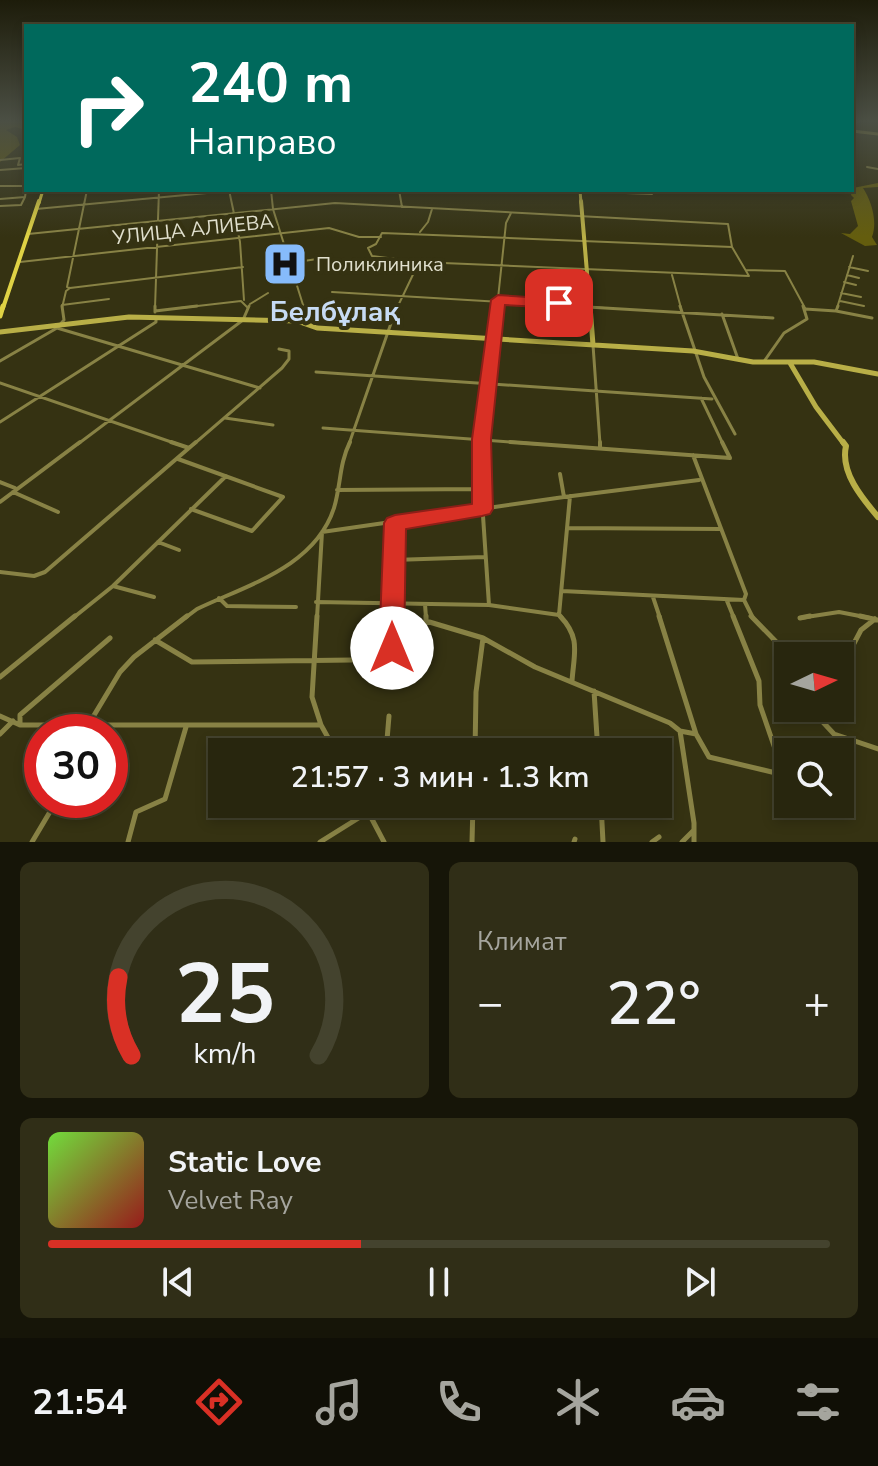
<!DOCTYPE html>
<html lang="ru">
<head>
<meta charset="utf-8">
<style>
	:root { --surface:#28260e; --page:#302e17; --text:#f1f3f6; --muted:#a5a59e; --line:#44432e; --accent:#d93025 }
	body { margin:0; font-family:"Nunito Sans",sans-serif; background:var(--page); color:var(--text); height:100vh; display:flex; flex-direction:column; font-size:30px; white-space:nowrap }
	* { box-sizing:border-box; margin:0 }
	p { font-size:26px; color:var(--muted) }
	.icon { flex:none; width:44px; height:44px; fill:none; stroke:currentColor; stroke-width:2; stroke-linecap:round; stroke-linejoin:round }
	.map { position:relative; height:842px; overflow:hidden }
	.panel { display:flex; flex-direction:column; gap:20px; padding:20px; background:#161508; flex:1 }
	.panel>* { flex:none }
	.banner { position:absolute; left:24px; top:24px; width:830px; height:168px; border-radius:0px; box-shadow:0 4px 12px #0003,0 0 0 2px var(--line); background:#00695c; color:#fff; overflow:hidden }
	.needle { width:52px; rotate:85deg }
	.tools { position:absolute; left:774px; top:642px; display:grid; gap:16px }
	.tools a { display:grid; place-items:center; width:80px; height:80px; border-radius:0px; background:var(--surface); box-shadow:0 4px 12px #0003,0 0 0 2px var(--line); font-size:40px }
	.speed { position:absolute; left:24px; top:714px; display:flex; gap:16px; font-size:40px; font-weight:700; text-align:center }
	.speed>* { display:grid; place-content:center; width:104px; height:104px; border-radius:50%; background:var(--surface); box-shadow:0 4px 12px #0003,0 0 0 2px var(--line); line-height:1 }
	.speed .limit { border:12px solid #d22; background:#fff; color:#111 }
	.pin { position:absolute; display:grid; place-items:center; width:68px; height:68px; color:#fff; margin:-34px; border-radius:16px; box-shadow:0 4px 12px #0006 }
	.me { position:absolute; width:88px; margin:-44px; rotate:0deg; stroke-linejoin:round; filter:drop-shadow(0 0 6px #0008) }
	.turn { display:flex; align-items:center; gap:28px; height:168px; padding:0 32px; font-size:36px }
	.turn .icon { width:104px; height:104px; stroke-width:2.5 }
	.turn b { display:block; font-size:56px; line-height:68px }
	.big { font-size:60px; font-weight:600; line-height:1.1 }
	.panel .card { flex:1; display:flex; flex-direction:column; justify-content:center; gap:12px; min-width:0; padding:0 28px; border-radius:12px; background:var(--page) }
	.panel .dial { align-items:center; gap:0 }
	.dial svg { height:208px; overflow:visible; fill:none; stroke:var(--line); stroke-width:7; stroke-linecap:round; text-anchor:middle }
	.dial text { fill:var(--text); stroke:none }
	.song { display:flex; align-items:center; gap:24px }
	.cover { width:96px; height:96px; border-radius:12px; background:linear-gradient(135deg,hsl(100 70% 55%),hsl(0 70% 35%)) }
	.played { height:8px; border-radius:4px; background:linear-gradient(90deg,var(--accent) 40%,var(--line) 40%) }
	.keys { display:flex; justify-content:space-around; direction:ltr }
	.heat { display:flex; justify-content:space-between; align-items:center; font-size:44px; direction:ltr }
	.panel .tiles { flex:1; display:grid; gap:20px; grid-template-columns:1fr 1fr }
	.card:last-child { grid-column:span 2 }
	.trip { position:absolute; left:208px; top:738px; width:464px; height:80px; border-radius:0px; background:var(--surface); box-shadow:0 4px 12px #0003,0 0 0 2px var(--line); font-weight:600; line-height:80px; text-align:center }
	.dock { display:flex; height:128px; justify-content:space-around; align-items:center; background:#100f06; color:var(--muted) }
	.dock .icon { width:56px; height:56px }
	.dock .current { color:var(--accent) }
	.dock b { font-size:36px; color:var(--text) }
	.map>svg:first-child { display:block }
</style>
</head>
<body>
<div class="map">
<svg width="878" height="842" viewBox="0 0 878 842">
	<rect width="100%" height="100%" fill="#353212"/>
	<path fill="#645d0e" d="M0,120H26V130L15,127L6,130L17,137L20,145L0,162Z
		M878,183V187L863,188C871,200 878,221 872,237L877,245L865,246L841,233L850,234L858,226L851,201L854,198L851,195L853,188Z"/>
	<g fill="none" stroke-linecap="round" stroke-linejoin="round">
		<path stroke="#888245" stroke-width="2" d="M852,125L861,120
			M0,160L20,158L18,165L26,164
			M867,167L878,169
			M0,170L26,168
			M0,186H26
			M229,190L240,242L244,300
			M271,190L273,209L304,308
			M399,190L402,207
			M498,190H507
			M547,190L652,194
			M0,199L25,197L26,190
			M0,206L21,205L25,197
			M36,209L239,190
			M420,232L428,222L432,209
			M382,233L732,247L749,276L419,262L372,256L368,248L376,244Z
			M28,234L335,203L728,224L732,247
			M20,262L329,228L359,237H381
			M290,263L324,258
			M849,267L868,271
			M746,270L785,271L805,308
			M672,275L681,308
			M847,275L859,278
			M844,282L856,285
			M70,288L243,267
			M332,292L605,308
			M841,293L861,297
			M840,301L864,306
			M250,304L268,293
			M62,305L109,299
			M62,308L66,291L70,288L67,287L87,190
			M155,308L159,190
			M180,308L241,301L248,308
			M397,308L419,262
			M497,308L506,223L511,213
			M837,308L853,256"/>
		<path stroke="#888245" stroke-width="3" d="M571,306L773,318
			M680,306L704,377L735,434
			M805,309L836,311L838,306
			M155,311L197,306
			M836,311L872,318
			M155,312V306
			M722,314L738,359
			M303,323L307,319L304,306
			M57,328L260,388
			M593,345L600,444
			M765,360L784,333L807,319L803,306
			M0,361L57,328L64,320L62,306
			M316,372L712,399
			M0,383L177,444
			M701,398L723,444
			M225,418L273,425
			M0,422L156,322V319
			M323,428L537,444
			M78,444L243,320L249,306
			M194,444L282,368L289,359V351L279,349
			M349,444L397,306
			M482,444L497,306"/>
		<path stroke="#888245" stroke-width="4" d="M171,442L189,448
			M482,442L481,486L489,605
			M510,442L730,458L722,442
			M600,442V448
			M178,459L283,497L252,531L191,509
			M0,482L15,488
			M337,490L481,489
			M13,492L58,512
			M564,497L699,480
			M0,502L80,442
			M567,528L720,529
			M158,542L179,550
			M393,560L485,557
			M0,572L34,576L45,572L196,442
			M113,586L154,597
			M562,591L744,600L746,594L693,455
			M653,597L660,618
			M219,598L227,606L296,607
			M744,600L753,618
			M727,601L734,618
			M316,602L489,605L559,615L562,618
			M425,604L426,618
			M559,615L570,496
			M73,618L113,586L226,476
			M185,618L197,609C247,585 315,567 334,508C341,485 339,464 350,442
			M317,618L322,532L564,497L560,474
			M393,618L395,523
			M800,618L839,612L870,618"/>
		<path stroke="#888245" stroke-width="5" d="M317,616L312,697L321,725L336,752
			M426,616V621L483,638L535,667L670,723L680,731L696,734L709,757L780,774L783,772L760,705L759,681L733,616
			M560,616C581,638 574,653 572,681
			M659,616L696,734
			M751,616L790,656
			M860,616L878,620
			M800,618L810,616
			M110,638L20,715V725H321
			M155,640L192,662L352,660
			M392,648L393,616
			M412,652L415,637L426,621
			M840,670L861,630L875,619
			M0,677L75,616
			M594,691L598,752
			M820,708V719L834,734L878,749
			M0,716L20,725
			M680,731L694,823V830L682,842
			M84,732L120,672L134,657L187,616
			M0,734L13,721
			M386,752L389,716
			M475,752L476,692L483,638
			M364,804L384,842
			M601,804L603,842
			M694,830V842
			M32,842L57,800
			M128,842L136,812L165,799L186,727
			M320,842L381,804
			M472,842L473,804
			M574,842L575,839
			M652,842L659,837"/>
		<path stroke="#b9af47" stroke-width="3" d="M852,131L878,134
			M580,190L581,203"/>
		<path stroke="#b9af47" stroke-width="4" d="M581,201L590,308"/>
		<path stroke="#b9af47" stroke-width="5" d="M590,306L593,345
			M0,332L129,317L297,321L317,328L693,351L753,362H814L878,374
			M790,363L816,407L844,444"/>
		<path stroke="#b9af47" stroke-width="6" d="M843,442L846,446C840,472 862,498 878,517"/>
		<path stroke="#dfd245" stroke-width="3" d="M39,203L43,190"/>
		<path stroke="#dfd245" stroke-width="4" d="M3,308L39,201"/>
		<path stroke="#dfd245" stroke-width="5" d="M0,316L3,306"/>
	</g>
	<linearGradient id="sky" x2="0" y2="1"><stop stop-color="#1d1c0a"/><stop offset="0.51" stop-color="#4b4f44"/><stop offset="1" stop-color="#4b4f44" stop-opacity="0"/></linearGradient>
	<rect width="878" height="237" fill="url(#sky)"/>
	<path fill="#d93025" stroke="#8d1f18" stroke-width="2" d="M498,295L559,299L566,303L559,308L505,305L491,439L493,509L490,514L482,516L406,529L404,648L401,656L392,659L383,656L379,648L384,523L387,518L395,515L472,504V439L491,300Z"/>
	<defs>
		<g id="hospital-square" transform="scale(2.3)"><rect x="-9" y="-9" width="18" height="18" rx="4" fill="#86bbfb" stroke="#353212"/><path d="M-5-5h3v3.5h4V-5h3V5h-3V1.5h-4V5h-3Z" fill="#111"/></g>
	</defs>
	<g fill-rule="evenodd">
		<use href="#hospital-square" x="285" y="264"/>
	</g>
	<g text-anchor="middle" stroke-width="8" stroke-linejoin="round" paint-order="stroke">
		<g font-size="20" fill="#e1e0ce" stroke="#353212">
			<text transform="translate(193 229) rotate(-6)" y="7">УЛИЦА АЛИЕВА</text>
		</g>
		<g font-size="20" fill="#e1e0ce" stroke="#353212" text-anchor="start">
			<text x="316" y="271">Поликлиника</text>
		</g>
		<g font-size="28" font-weight="bold" fill="#c7dbf4" stroke="#353212">
			<text x="335" y="321">Белбұлақ</text>
		</g>
	</g>
</svg>
<div class="tools">
<a><svg class="needle" viewBox="-14 -14 28 28"><path d="M0-13l5 13h-10z" fill="#e53935"/><path d="M0 13l5-13h-10z" fill="#a5a59e"/></svg></a>
<a><svg class="icon" aria-label="search" viewBox="0 0 24 24"><circle cx="10" cy="10" r="6"/><path d="M15 15l6 6"/></svg></a>
</div>
<div class="speed"><div class="limit">30</div></div>
<div class="pin" style="left:559px;top:303px;background:#d93025"><svg class="icon" aria-label="arrive" viewBox="0 0 24 24"><path d="M6 21V4h12l-3 4 3 4H6"/></svg></div>
<svg class="me" style="left:392px;top:648px" viewBox="-20 -20 40 40"><circle r="19" fill="#fff"/><path d="M0-13L10 11 0 6-10 11z" fill="#d93025"/></svg>
<div class="trip">21:57 · 3 мин · 1.3 km</div>
<div class="banner">
<div class="turn"><svg class="icon" aria-label="right" viewBox="0 0 24 24"><path d="M7 20v-9h11M14 6l5 5-5 5"/></svg><div><b>240 m</b>Направо</div></div>
</div>
</div>
<section class="panel">
<div class="tiles">
<div class="card dial"><svg viewBox="0 0 100 80">
<path d="M14 69A42 42 0 1 1 86 69"/>
<path d="M14 69A42 42 0 0 1 9 39" stroke="#d93025"/>
<text x="50" y="56" font-size="32" font-weight="700">25</text>
<text x="50" y="72" font-size="11">km/h</text>
</svg></div>
<div class="card"><p>Климат</p>
<div class="heat"><a>−</a><b class="big">22°</b><a>+</a></div>
</div>
<div class="card">
<div class="song"><i class="cover"></i><div><b>Static Love</b><p>Velvet Ray</p></div></div>
<div class="played"></div>
<div class="keys"><svg class="icon" aria-label="previous" viewBox="0 0 24 24"><path d="M18 5L8 12l10 7zM5 5v14"/></svg><svg class="icon" aria-label="pause" viewBox="0 0 24 24"><path d="M8 5v14M16 5v14"/></svg><svg class="icon" aria-label="next" viewBox="0 0 24 24"><path d="M6 5l10 7-10 7zM19 5v14"/></svg></div>
</div>
</div>
</section>
<nav class="dock">
<b>21:54</b>
<svg class="icon current" aria-label="directions" viewBox="0 0 24 24"><path d="M12 3l9 9-9 9-9-9zM9 14v-3h6M13 9l2 2-2 2"/></svg>
<svg class="icon" aria-label="music" viewBox="0 0 24 24"><path d="M9 18V5l10-2v13"/><circle cx="6" cy="18" r="3"/><circle cx="16" cy="16" r="3"/></svg>
<svg class="icon" aria-label="phone" viewBox="0 0 24 24"><path d="M5 4h4l2 5-3 2q2 4 5 5l2-3 5 2v4C11 20 4 13 5 4z"/></svg>
<svg class="icon" aria-label="climate" viewBox="0 0 24 24"><path d="M12 3v18M4 7l16 10M4 17L20 7"/></svg>
<svg class="icon" aria-label="car" viewBox="0 0 24 24"><path d="M5 17H2v-5l4-1 3-4h7l3 4 3 1v5h-3M9 17h6M6 11h13"/><circle cx="7" cy="17" r="2"/><circle cx="17" cy="17" r="2"/></svg>
<svg class="icon" aria-label="filters" viewBox="0 0 24 24"><path d="M4 7h16M4 17h16"/><circle cx="9" cy="7" r="2"/><circle cx="15" cy="17" r="2"/></svg>
</nav>
</body>
</html>
